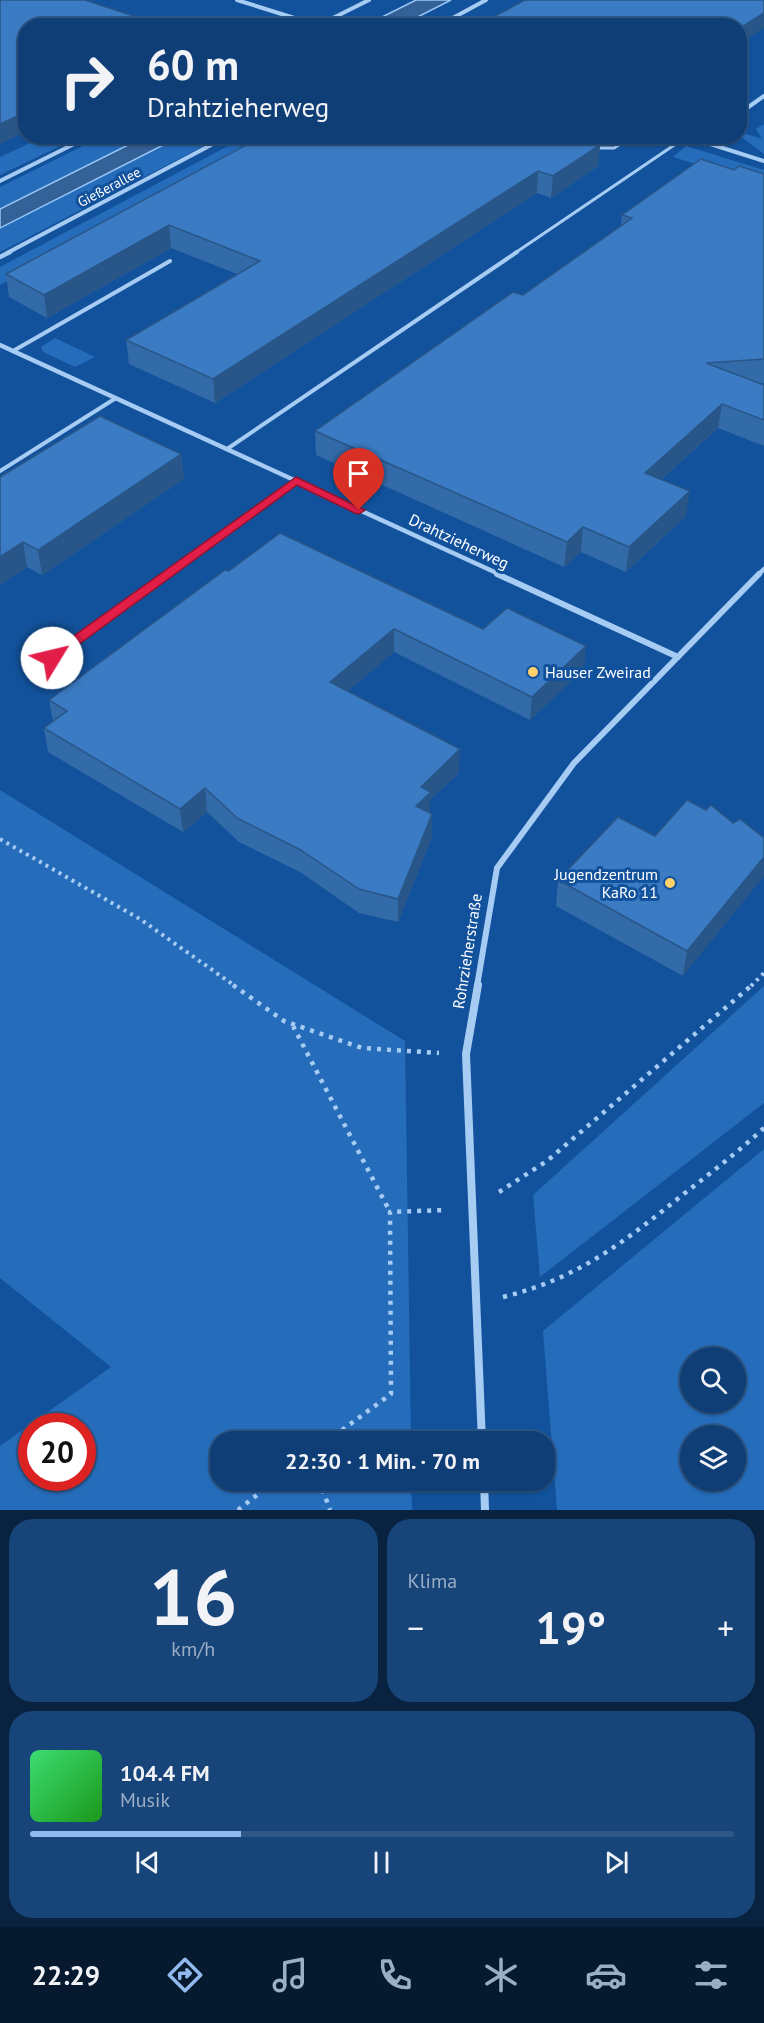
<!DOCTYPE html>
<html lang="de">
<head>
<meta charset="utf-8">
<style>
	:root { --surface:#0e3e75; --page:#17457a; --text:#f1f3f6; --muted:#9baec5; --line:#2e5787; --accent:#90b9f0 }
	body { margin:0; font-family:"PT Sans",sans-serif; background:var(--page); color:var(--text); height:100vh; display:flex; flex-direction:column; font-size:22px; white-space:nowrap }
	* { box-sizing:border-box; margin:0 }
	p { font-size:20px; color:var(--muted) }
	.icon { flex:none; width:33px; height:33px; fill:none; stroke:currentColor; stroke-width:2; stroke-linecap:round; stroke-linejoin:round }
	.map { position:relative; height:1510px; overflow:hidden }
	.sheet { display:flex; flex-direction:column; gap:9px; padding:9px; background:#082240; flex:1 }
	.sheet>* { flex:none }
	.hud { position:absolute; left:18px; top:18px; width:729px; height:126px; border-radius:24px; box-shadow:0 2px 4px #0004,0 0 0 2px var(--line); background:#0e3e75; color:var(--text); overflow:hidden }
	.buttons { position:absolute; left:680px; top:1347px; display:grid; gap:12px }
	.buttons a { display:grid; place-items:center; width:66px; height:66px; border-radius:50%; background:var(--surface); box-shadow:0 2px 4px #0004,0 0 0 2px var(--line); font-size:30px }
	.speed { position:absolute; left:18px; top:1413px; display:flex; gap:12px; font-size:30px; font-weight:700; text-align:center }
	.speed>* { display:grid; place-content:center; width:78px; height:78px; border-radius:50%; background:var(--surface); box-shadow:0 2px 4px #0004,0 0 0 2px var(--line); line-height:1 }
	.speed .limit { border:9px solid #d22; background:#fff; color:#111 }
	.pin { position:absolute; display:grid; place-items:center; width:51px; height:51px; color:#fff; margin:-62px -26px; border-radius:50% 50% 50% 0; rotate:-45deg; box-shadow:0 0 6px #0007 }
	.pin .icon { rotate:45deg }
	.me { position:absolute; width:66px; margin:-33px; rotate:54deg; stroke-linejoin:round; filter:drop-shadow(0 0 4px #0008) }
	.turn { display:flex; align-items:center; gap:21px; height:126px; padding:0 30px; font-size:27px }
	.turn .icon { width:78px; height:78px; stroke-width:2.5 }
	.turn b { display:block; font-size:42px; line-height:51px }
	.big { font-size:45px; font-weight:600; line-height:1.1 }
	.sheet .tile { flex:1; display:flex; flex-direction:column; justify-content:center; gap:9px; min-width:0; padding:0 21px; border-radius:24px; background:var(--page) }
	.sheet .dial { align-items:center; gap:0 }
	.dial b { font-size:78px; line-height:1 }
	.song { display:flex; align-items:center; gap:18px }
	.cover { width:72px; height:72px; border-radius:9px; background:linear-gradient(135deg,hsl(140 70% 55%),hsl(120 70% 35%)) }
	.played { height:6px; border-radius:3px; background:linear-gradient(90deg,var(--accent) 30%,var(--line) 30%) }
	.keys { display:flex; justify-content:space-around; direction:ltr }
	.heat { display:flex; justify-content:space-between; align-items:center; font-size:33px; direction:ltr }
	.sheet .tiles { flex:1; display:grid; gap:9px; grid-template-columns:1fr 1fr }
	.tile:last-child { grid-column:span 2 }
	.trip { position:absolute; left:210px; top:1431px; width:345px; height:60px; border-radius:24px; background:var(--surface); box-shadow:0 2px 4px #0004,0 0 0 2px var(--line); font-weight:600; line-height:60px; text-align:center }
	.dock { display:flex; height:96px; justify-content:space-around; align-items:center; background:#06192f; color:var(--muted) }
	.dock .icon { width:42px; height:42px }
	.dock .active { color:var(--accent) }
	.dock b { font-size:27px; color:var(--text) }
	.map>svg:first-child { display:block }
</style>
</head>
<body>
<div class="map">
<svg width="764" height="1510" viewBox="0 0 764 1510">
	<rect width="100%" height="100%" fill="#12529c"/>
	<path fill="#256cba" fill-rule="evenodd" d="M764,124V154L740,136V132L762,139L756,129Z
		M43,137H79L0,175V157Z
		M101,137H144L0,209V187Z
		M179,137H221L0,252V228Z
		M245,137H277L0,285V267Z
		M686,146L764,170V185L673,157Z
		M55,338L95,357L75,367L43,352L41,347Z
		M0,790L405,1041L411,1441L220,1442V1480L411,1481L412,1510H0V1446L111,1367L0,1278ZM32,1426H82V1478H32Z
		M764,986V1103L540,1277L533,1195Z
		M764,1149V1510H557L543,1331ZM690,1358H735V1402H690ZM690,1436H735V1480H690Z"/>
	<path fill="#346197" stroke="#99c7f7" stroke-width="1.5" d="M416,0H451L402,25L378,19Z
		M144,137H179L0,228V209Z"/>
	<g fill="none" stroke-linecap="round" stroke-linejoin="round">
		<path stroke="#a7ccf4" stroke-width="4" stroke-dasharray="3 4.5" stroke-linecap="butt" d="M0,839L140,919L235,986
			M751,986L764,973"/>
		<path stroke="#a7ccf4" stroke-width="4.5" stroke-dasharray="4 6" stroke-linecap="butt" d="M233,985L284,1021L362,1048L439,1053
			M293,1026L390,1212
			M499,1192L547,1161L752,985
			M503,1297C580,1278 625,1241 685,1193C712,1172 739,1151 764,1128
			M326,1442L391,1394L390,1212L445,1210
			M319,1480L330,1510
			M238,1510L276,1480"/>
		<path stroke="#a7ccf4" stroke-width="3" d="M54,136L75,144
			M595,148H614L634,136
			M515,253L686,137"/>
		<path stroke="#a7ccf4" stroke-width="4" d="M13,351L170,261
			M227,449L517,252
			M0,471L116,398
			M166,575L296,481"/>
		<path stroke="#a7ccf4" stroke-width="4.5" d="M52,658L168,574"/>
		<path stroke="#a7ccf4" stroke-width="4" d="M237,0L320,26
			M317,26L369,0
			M438,26L486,0
			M740,113L764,96
			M685,136L764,161
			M0,181L90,136
			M7,253L228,136"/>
		<path stroke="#a7ccf4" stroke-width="4.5" d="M0,257L10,252
			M0,345L501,575
			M758,575L764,569"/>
		<path stroke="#a7ccf4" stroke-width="6" d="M497,574L678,657
			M477,986L497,868L574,763L759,574"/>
		<path stroke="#a7ccf4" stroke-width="8" d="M478,985L466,1054L482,1442
			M484,1480L485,1510"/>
	</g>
	<path fill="#336aa8" d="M263,136L600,145L598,166L551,198L537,193L215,403L129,364L126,340L237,274L171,248L47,318L9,297L6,274Z
		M734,170L764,174V383H760L764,385V446L718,428L662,479L686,516L626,572L581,552L564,567L316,455L315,431L523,295L621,226L622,215Z
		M181,454L184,479L42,575L27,567L0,585V477Z
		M229,571L483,629L584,669L530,720L394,652L348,691L459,773L430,800V813L432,837L398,922L359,913L300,872L239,842L207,812L183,832L48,752L44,728L53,722L49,700Z
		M733,823L683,976L556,906L558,880L655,836Z"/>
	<path fill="#295688" d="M764,13V28L740,44V28Z
		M743,57L741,74L740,75V59Z
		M26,112V132L0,144V124Z
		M600,145L598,166L551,198L553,176Z
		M538,171L537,193L215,403L213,379Z
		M169,225L171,248L47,318L44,295Z
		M722,404L718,428L642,497L645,473Z
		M181,454L184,479L42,575L38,550Z
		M690,491L686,516L626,572L629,547Z
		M583,527L581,552L564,567L567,542Z
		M23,542L27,567L0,585V557Z
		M394,629V652L331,706L330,682Z
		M586,646L584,669L530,720L532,697Z
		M460,749L459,773L430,800V815L416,806L421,787Z
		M205,788L207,812L183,832L180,809Z
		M432,814V837L398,922V899Z
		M764,857V876L683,976L687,951Z"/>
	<path fill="#3b7bc3" stroke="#295688" stroke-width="1.5" d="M0,0H85L164,26H26V112L0,124Z
		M525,0H764V13L740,28V26H477Z
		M263,136H575L600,145L553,176L538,171L213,379L126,340L260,261L169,225L44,295L6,274Z
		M701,159L734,170L739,166L764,174V359L706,363L764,385V420L722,404L645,473L690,491L629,547L583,527L567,542L315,431L513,292L523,295L632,218L622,215Z
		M100,416L181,454L38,550L23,542L0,557V477Z
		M280,533L483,629L507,608L586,646L532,697L394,629L330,682L460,749L421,787L431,792L416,806L432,814L398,899L359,889L299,849L237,818L205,788L180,809L44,728L67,711L49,700L225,570L229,571Z
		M687,800L706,810L711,805L733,823L740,819L764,838V857L687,951L558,880L618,817L655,836Z"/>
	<path fill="#e11d48" stroke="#92132f" stroke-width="1.5" d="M296,477L365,510L359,514L355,513L297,485L56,661H47L45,658L47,655Z"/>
	<g fill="#ffd16a" stroke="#12529c" stroke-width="2">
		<circle cx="533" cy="672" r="6"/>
		<circle cx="670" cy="883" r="6"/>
	</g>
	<g text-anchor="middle" stroke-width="6" stroke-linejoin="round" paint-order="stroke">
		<g font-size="14" fill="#fff" stroke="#12529c">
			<text transform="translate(109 187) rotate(-28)" y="5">Gießerallee</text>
		</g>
		<g font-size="16" fill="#fff" stroke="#12529c">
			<text transform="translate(459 541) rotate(25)" y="6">Drahtzieherweg</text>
			<text transform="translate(467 951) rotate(-81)" y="6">Rohrzieherstraße</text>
		</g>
		<g font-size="16" fill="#fff" stroke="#12529c" text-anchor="start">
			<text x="545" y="678">Hauser Zweirad</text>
			<text x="658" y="880" text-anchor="end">Jugendzentrum<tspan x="658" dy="18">KaRo 11</tspan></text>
		</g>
	</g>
</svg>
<div class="buttons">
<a><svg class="icon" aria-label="search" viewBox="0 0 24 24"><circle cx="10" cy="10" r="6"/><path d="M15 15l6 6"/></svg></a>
<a><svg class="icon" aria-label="layers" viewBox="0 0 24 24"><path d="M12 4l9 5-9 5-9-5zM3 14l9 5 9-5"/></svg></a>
</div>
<div class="speed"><div class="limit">20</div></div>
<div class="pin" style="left:359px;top:510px;background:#d93025"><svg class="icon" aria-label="arrive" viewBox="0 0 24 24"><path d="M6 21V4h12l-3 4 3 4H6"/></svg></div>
<svg class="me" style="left:52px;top:658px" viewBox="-20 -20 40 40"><circle r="19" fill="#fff"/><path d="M0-13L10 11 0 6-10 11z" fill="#e11d48"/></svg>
<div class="trip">22:30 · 1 Min. · 70 m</div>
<div class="hud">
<div class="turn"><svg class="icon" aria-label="right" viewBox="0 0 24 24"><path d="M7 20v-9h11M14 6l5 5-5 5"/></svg><div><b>60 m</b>Drahtzieherweg</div></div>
</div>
</div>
<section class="sheet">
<div class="tiles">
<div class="tile dial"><b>16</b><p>km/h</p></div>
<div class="tile"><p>Klima</p>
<div class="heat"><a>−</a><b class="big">19°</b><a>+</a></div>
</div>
<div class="tile">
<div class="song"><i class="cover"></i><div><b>104.4 FM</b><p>Musik</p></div></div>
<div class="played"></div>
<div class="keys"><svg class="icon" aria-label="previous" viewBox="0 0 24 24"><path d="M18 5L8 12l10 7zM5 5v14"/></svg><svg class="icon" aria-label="pause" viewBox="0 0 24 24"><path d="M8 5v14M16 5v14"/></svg><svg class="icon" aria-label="next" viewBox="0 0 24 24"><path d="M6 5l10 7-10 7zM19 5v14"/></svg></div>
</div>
</div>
</section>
<nav class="dock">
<b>22:29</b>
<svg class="icon active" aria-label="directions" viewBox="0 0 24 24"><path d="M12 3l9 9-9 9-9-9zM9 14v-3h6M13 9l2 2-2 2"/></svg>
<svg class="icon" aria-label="music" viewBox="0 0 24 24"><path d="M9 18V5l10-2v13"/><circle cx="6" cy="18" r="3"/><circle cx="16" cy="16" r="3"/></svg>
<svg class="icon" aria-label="phone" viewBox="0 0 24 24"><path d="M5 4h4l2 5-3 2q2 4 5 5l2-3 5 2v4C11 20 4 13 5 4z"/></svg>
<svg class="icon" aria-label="climate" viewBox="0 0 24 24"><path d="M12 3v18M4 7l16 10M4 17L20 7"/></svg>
<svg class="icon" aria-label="car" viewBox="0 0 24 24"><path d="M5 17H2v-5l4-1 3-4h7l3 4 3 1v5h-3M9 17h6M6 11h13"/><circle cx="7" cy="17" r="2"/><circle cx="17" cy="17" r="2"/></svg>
<svg class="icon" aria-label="filters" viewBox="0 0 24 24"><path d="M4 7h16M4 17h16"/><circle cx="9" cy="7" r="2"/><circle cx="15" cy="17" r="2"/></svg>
</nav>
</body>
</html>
